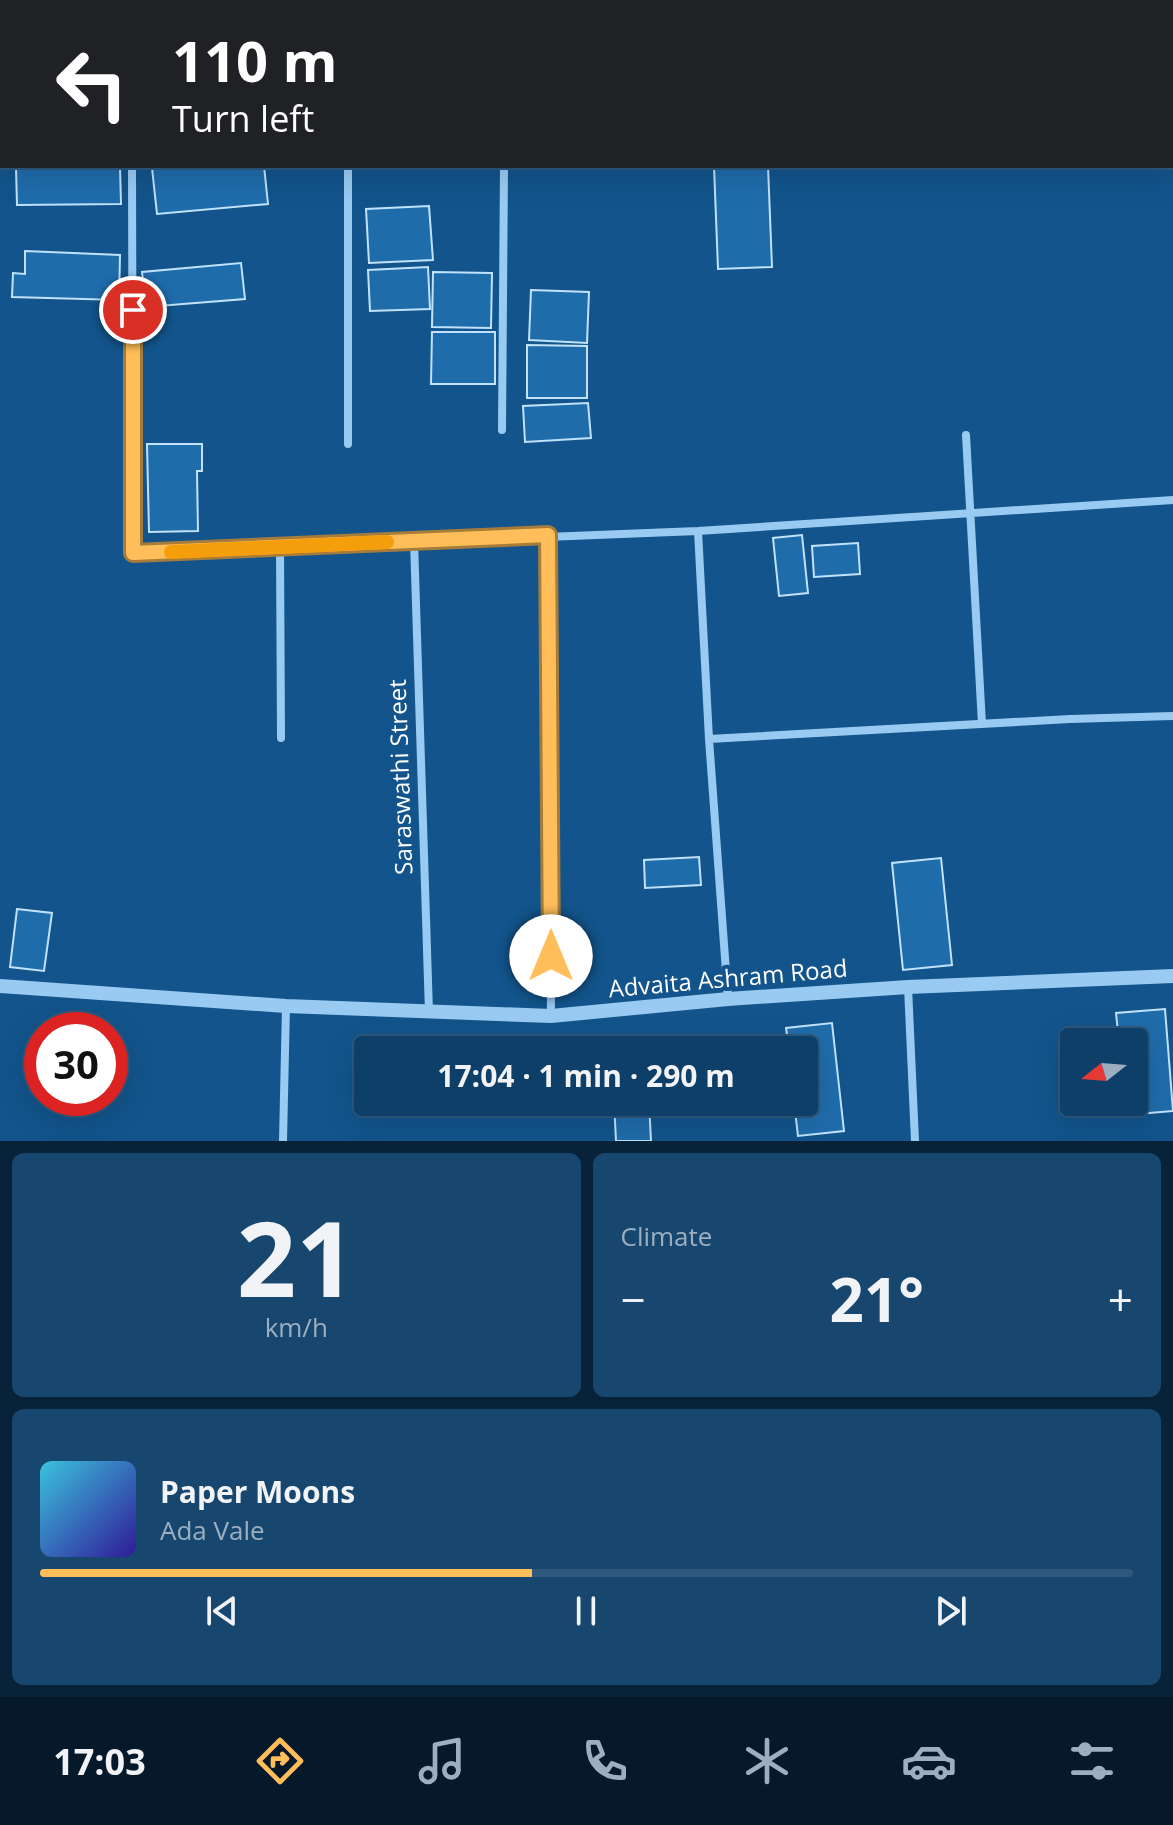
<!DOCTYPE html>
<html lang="en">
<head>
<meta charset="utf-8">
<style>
	:root { --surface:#0e3f68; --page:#17466e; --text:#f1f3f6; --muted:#9bafc0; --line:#2e587c; --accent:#ffbe59 }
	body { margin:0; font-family:"Open Sans",sans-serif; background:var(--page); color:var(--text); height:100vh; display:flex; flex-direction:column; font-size:30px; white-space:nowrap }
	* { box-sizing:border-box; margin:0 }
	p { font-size:26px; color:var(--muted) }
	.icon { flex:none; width:44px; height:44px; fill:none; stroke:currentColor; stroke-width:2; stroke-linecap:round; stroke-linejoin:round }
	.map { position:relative; height:1141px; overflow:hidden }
	.panel { display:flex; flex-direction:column; gap:12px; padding:12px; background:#082339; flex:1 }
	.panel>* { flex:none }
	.banner { position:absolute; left:0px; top:0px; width:1174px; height:168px; box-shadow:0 8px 32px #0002,0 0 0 2px var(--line); background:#202124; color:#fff; overflow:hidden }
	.needle { width:52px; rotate:253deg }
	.buttons { position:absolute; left:1060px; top:1028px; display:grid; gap:16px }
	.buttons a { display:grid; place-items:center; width:88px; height:88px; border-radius:8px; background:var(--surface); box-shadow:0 8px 32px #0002,0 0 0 2px var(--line); font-size:40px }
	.speed { position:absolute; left:24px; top:1012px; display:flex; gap:16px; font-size:40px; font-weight:700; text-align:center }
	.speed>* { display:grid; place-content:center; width:104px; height:104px; border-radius:50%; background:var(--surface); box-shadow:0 8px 32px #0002,0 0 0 2px var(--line); line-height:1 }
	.speed .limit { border:12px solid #d22; background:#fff; color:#111 }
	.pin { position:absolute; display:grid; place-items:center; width:68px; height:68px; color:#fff; margin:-34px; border:4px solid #fff; border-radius:50%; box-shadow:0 2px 8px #0007 }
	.me { position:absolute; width:88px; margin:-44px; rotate:0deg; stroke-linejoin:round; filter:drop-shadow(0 0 6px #0008) }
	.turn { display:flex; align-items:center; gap:28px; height:168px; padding:0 40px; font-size:36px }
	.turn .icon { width:104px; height:104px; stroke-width:2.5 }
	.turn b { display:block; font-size:56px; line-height:68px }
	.big { font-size:60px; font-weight:700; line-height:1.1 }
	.panel .widget { flex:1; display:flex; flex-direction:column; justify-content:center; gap:12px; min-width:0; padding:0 28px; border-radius:12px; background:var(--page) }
	.panel .dial { align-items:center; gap:0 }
	.dial b { font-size:104px; line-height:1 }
	.song { display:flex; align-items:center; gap:24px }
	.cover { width:96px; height:96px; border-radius:12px; background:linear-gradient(135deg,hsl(190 70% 55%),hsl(250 70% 35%)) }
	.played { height:8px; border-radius:4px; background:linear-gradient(90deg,var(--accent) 45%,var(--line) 45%) }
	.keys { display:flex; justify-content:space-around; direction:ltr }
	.heat { display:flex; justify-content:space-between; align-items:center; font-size:44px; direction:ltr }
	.panel .tiles { flex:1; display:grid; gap:12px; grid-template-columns:1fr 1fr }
	.widget:last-child { grid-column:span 2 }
	.trip { position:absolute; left:354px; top:1036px; width:464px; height:80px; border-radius:8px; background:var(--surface); box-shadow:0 8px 32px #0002,0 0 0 2px var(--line); font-weight:700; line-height:80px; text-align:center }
	.dock { display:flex; height:128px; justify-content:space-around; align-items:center; background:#06192a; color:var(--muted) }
	.dock .icon { width:56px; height:56px }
	.dock .selected { color:var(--accent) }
	.dock b { font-size:36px; color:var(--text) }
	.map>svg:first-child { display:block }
</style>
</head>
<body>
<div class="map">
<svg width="1173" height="1141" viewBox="0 0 1173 1141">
	<rect width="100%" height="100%" fill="#12548b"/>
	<path fill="#1f6cab" stroke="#c0e2fc" stroke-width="2" d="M0,0L31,2H2L0,33Z
		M827,0H902V2H827Z
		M175,166H264L268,204L157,214L152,168Z
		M714,166H768L772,267L718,269Z
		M120,167L121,204L17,205L16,168Z
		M429,206L433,260L369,263L366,209Z
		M25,251L120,255L119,300L12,297L13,273L25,274Z
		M241,263L245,299L146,307L142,272Z
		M428,267L430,309L370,311L368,270Z
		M433,272L492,273L491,328L432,327Z
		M531,290L589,292L587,343L529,340Z
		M432,332H495V384H431Z
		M527,345L587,346V398H527Z
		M588,403L591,438L525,442L523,406Z
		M147,444H202V471H197L198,531L149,532Z
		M802,535L808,593L779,596L773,538Z
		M858,543L860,574L814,577L812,546Z
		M699,857L701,885L645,888L644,860Z
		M941,858L952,965L903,970L892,863Z
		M17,909L52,913L44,971L10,967Z
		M1165,1009L1173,1111L1126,1115L1124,1102H1134V1042H1119L1116,1013Z
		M832,1023L844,1131L798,1136L794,1102H804V1050H789L786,1028Z
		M646,1039V1050H611V1041Z
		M614,1102H649L651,1141H616Z"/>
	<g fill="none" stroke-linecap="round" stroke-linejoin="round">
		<path stroke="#99caf1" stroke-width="8" d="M131,0V2
			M132,166L133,553L698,531L1173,500
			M348,166V444
			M502,430L504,166
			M966,435L982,724
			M698,531L709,739L728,999
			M548,535L551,1016
			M414,541L429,1012
			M280,547L281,738
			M709,739L1070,719L1173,716
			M908,987L915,1141
			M283,1141L286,1006"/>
		<path stroke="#99caf1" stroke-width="14" d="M1172,144H1173
			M0,986L286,1006L551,1016L728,999L908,987L1173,976"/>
	</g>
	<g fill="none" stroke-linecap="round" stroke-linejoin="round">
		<g stroke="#a67c3a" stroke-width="20">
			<path id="route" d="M133,310V553L548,535L551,956"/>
		</g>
		<use href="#route" stroke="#ffbe59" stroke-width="14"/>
		<path stroke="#f59e0b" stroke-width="14" d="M171,552L387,542"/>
	</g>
	<g text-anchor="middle" stroke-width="8" stroke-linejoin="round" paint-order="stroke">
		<g font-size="24" fill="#fff" stroke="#12548b">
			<text transform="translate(401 777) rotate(-92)" y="8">Saraswathi Street</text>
			<text transform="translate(728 979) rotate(-5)" y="8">Advaita Ashram Road</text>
		</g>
	</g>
</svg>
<div class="buttons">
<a><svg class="needle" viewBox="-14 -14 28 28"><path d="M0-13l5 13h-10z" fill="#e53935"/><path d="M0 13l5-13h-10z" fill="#9bafc0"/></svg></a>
</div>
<div class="speed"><div class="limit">30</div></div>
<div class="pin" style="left:133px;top:310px;background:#d93025"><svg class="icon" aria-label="arrive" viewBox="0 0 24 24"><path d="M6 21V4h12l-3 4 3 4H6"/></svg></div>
<svg class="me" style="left:551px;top:956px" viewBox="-20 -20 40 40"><circle r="19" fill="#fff"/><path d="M0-13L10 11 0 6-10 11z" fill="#ffbe59"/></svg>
<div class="trip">17:04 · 1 min · 290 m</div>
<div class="banner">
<div class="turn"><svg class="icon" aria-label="left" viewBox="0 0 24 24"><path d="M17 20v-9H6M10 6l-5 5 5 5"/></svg><div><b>110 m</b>Turn left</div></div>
</div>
</div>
<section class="panel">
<div class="tiles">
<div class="widget dial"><b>21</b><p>km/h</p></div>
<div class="widget"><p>Climate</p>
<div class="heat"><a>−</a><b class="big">21°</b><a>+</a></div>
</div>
<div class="widget">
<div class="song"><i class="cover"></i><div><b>Paper Moons</b><p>Ada Vale</p></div></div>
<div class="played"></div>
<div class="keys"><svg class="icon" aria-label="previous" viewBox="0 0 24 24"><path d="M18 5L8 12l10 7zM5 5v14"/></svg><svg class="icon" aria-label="pause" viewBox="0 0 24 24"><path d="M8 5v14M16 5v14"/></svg><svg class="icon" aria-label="next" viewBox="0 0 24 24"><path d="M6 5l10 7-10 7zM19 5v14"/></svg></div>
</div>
</div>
</section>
<nav class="dock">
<b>17:03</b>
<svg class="icon selected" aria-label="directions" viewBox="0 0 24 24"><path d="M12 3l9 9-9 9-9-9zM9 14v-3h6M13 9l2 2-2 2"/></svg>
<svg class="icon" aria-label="music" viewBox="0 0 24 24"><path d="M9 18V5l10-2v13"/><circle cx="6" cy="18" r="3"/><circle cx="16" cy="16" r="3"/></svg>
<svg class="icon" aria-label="phone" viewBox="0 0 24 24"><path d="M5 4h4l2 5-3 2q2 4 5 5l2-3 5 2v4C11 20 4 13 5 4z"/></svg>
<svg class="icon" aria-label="climate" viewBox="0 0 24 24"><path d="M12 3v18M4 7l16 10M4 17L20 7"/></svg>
<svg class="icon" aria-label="car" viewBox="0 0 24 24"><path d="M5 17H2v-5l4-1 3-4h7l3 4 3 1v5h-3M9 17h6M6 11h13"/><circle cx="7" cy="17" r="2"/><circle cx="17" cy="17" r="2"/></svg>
<svg class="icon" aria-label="filters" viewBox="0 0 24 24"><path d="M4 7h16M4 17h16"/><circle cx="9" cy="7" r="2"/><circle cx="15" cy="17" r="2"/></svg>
</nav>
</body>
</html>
